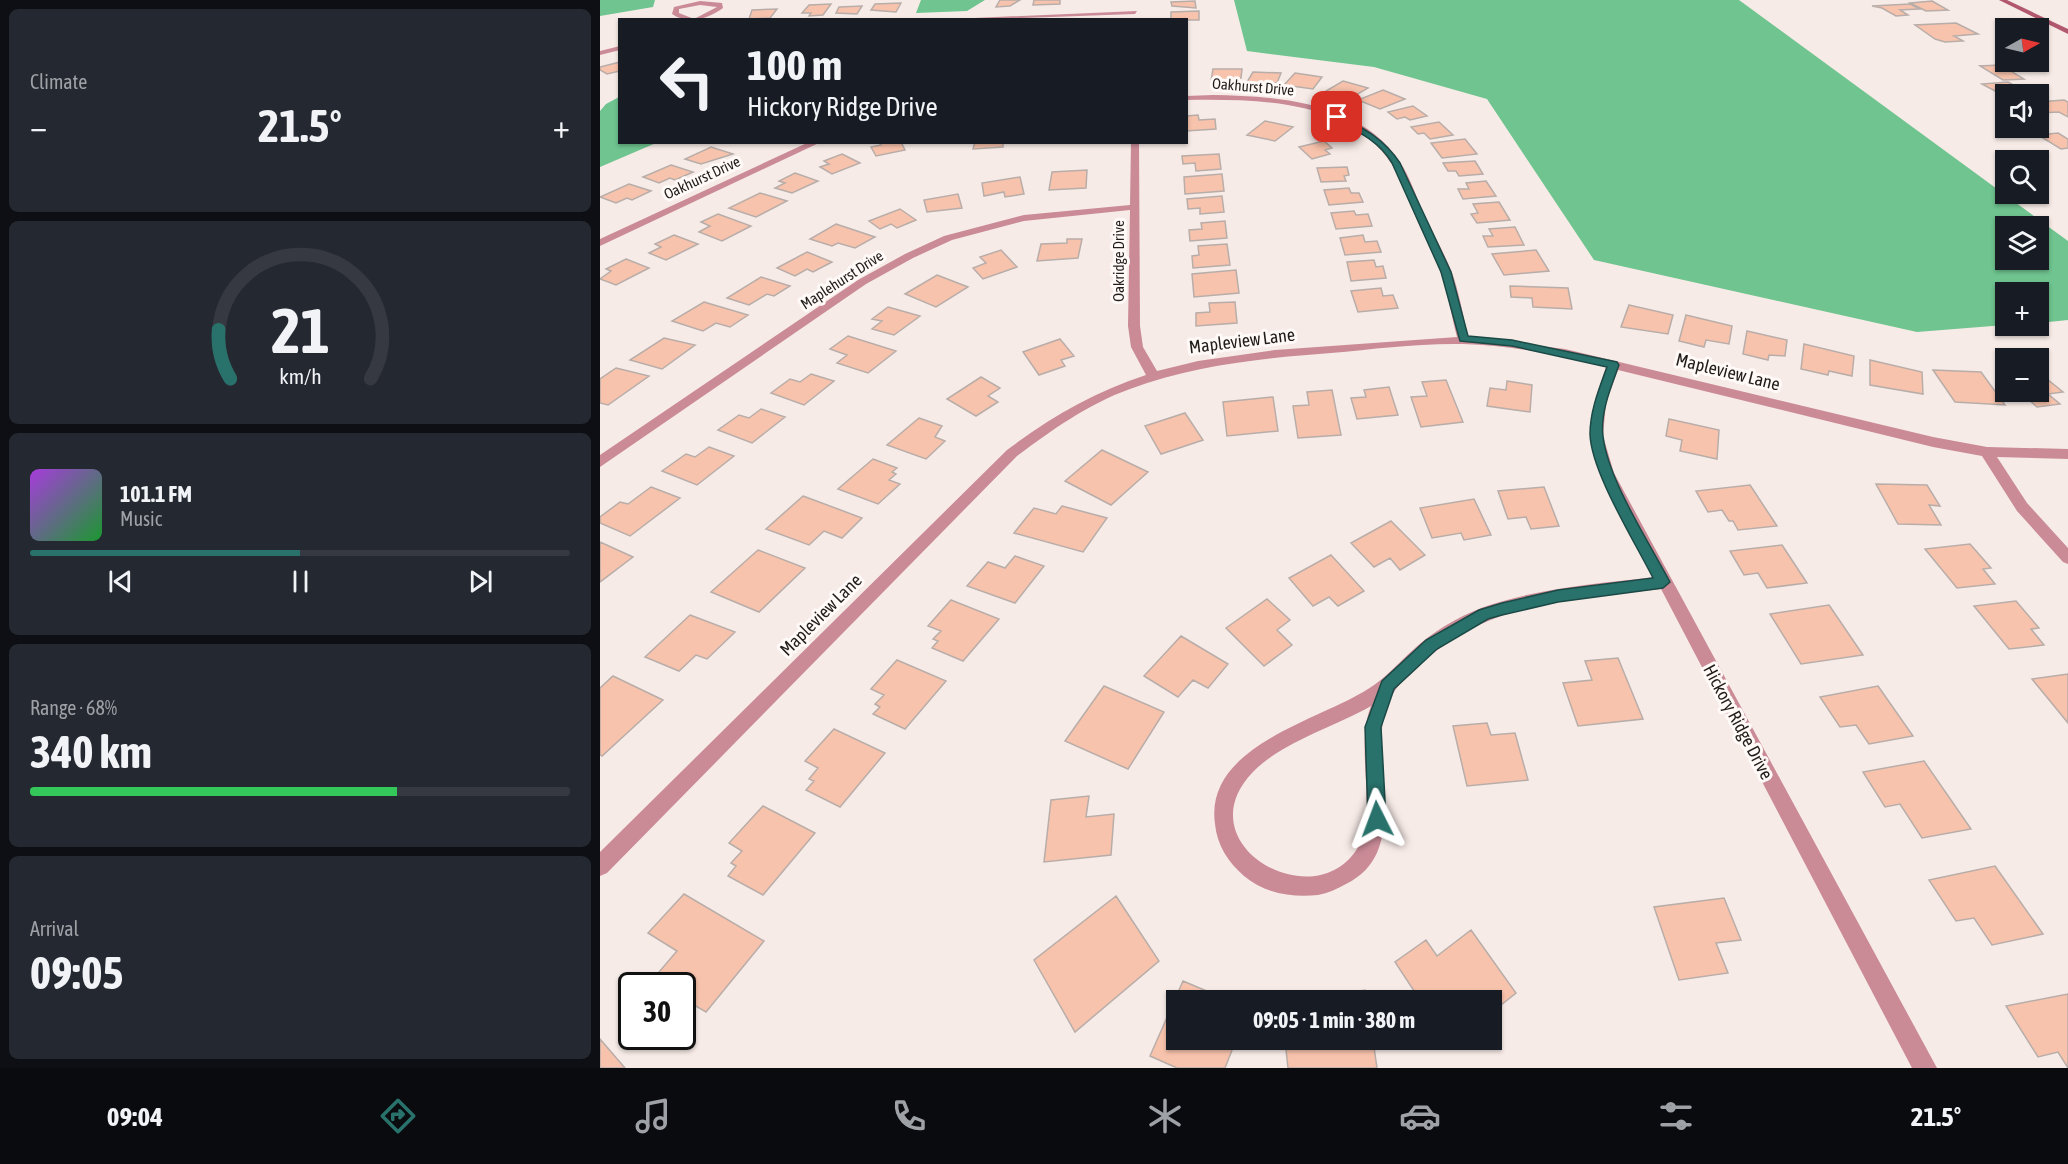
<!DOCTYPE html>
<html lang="en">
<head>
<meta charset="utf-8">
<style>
	:root { --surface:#171b24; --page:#242831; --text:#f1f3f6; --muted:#9ea1a6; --line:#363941; --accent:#29726c }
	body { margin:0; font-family:"Asap Condensed",sans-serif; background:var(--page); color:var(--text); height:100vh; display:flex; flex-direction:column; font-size:22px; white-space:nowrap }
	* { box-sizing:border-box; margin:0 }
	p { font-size:20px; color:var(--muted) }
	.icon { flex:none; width:33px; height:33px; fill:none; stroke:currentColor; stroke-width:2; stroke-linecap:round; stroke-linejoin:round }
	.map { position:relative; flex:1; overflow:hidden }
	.details { display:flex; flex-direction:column; gap:9px; padding:9px; background:#0d0f14; width:600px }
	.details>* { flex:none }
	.top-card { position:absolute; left:18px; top:18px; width:570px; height:126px; border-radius:0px; box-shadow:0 2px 4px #0004; background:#171b24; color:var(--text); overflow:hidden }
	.needle { width:39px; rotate:82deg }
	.tools { position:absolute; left:1395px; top:18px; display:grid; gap:12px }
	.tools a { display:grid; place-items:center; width:54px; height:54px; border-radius:0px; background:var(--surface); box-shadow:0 2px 4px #0004; font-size:30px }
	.speed { position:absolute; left:18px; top:972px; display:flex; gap:12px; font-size:30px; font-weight:700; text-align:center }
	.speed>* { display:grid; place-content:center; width:78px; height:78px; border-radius:50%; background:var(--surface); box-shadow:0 2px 4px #0004; line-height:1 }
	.speed .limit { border:3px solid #111; border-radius:9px; background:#fff; color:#111 }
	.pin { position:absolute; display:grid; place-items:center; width:51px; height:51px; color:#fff; margin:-26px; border-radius:12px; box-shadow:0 3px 9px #0006 }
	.me { position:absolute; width:66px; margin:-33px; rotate:357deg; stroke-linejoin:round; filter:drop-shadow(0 0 4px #0008) }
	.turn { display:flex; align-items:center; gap:21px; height:126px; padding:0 30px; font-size:27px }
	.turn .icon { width:78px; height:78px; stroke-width:2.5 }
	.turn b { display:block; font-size:42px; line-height:51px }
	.big { font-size:45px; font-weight:700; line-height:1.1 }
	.details .card { flex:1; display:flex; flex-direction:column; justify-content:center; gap:9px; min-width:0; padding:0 21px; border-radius:9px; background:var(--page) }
	.details .dial { align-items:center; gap:0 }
	.dial svg { height:156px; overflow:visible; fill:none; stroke:var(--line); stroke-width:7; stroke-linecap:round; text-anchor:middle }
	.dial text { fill:var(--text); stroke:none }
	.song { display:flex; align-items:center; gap:18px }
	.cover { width:72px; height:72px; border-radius:9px; background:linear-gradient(135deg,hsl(280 70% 55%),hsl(130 70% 35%)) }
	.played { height:6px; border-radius:3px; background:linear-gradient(90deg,var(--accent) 50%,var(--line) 50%) }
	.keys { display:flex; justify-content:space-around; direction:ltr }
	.heat { display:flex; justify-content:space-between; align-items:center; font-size:33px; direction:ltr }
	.charge { height:9px; border-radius:4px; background:linear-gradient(90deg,#34c759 68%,var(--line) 0) }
	.trip { position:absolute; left:566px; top:990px; width:336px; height:60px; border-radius:0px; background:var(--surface); box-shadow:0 2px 4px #0004; font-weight:700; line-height:60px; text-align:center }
	.tab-bar { display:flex; height:96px; justify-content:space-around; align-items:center; background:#090b0e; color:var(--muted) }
	.tab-bar .icon { width:42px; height:42px }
	.tab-bar .selected { color:var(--accent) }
	.tab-bar b { font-size:27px; color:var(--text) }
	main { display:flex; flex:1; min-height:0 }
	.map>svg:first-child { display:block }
</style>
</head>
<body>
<main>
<section class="details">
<div class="card"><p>Climate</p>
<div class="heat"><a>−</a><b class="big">21.5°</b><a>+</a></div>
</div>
<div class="card dial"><svg viewBox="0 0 100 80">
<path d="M14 69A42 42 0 1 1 86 69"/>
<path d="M14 69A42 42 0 0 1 8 44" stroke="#29726c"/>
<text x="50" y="56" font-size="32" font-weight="700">21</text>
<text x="50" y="72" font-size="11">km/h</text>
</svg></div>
<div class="card">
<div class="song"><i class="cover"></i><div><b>101.1 FM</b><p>Music</p></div></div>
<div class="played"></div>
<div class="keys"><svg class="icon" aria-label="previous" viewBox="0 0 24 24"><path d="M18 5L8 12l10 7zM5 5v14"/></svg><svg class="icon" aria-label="pause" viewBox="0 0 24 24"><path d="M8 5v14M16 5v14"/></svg><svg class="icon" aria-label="next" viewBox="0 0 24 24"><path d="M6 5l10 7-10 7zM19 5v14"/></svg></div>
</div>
<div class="card"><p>Range · 68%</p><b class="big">340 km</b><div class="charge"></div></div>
<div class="card"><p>Arrival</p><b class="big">09:05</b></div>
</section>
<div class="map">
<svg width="1468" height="1068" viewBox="0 0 1468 1068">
	<rect width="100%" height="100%" fill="#f7ebe7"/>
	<path fill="#6fc48f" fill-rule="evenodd" d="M0,0H55L53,7L0,16Z
		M321,0H385L367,11L316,13Z
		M634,0H1139L1468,241V320L1439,323L1438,292H1406L1405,325L1317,332L994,260L887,99L774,67L647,51ZM1406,226H1438V260H1406Z
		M19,97L20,142L56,143L0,167V111L6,104Z"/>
	<path fill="#f8c3ac" stroke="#b8ada9" stroke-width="1.5" d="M400,0H420L410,6L396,7Z
		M434,0H460V4L433,5Z
		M595,1L596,8L572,6L571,2Z
		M1332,1L1348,10L1326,11L1310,3Z
		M301,3L296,12L271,10L275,4Z
		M231,4L223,15L209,16L211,13H202L209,5Z
		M1310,4L1320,9L1300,10L1308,15L1296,16L1282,8L1272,6Z
		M262,6L257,14L236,13L239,7Z
		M177,9L170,18L149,19L152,10Z
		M599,11V20H571V12Z
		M1356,23L1378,34L1354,36L1363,41L1345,42L1335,39L1315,25Z
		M20,62V71L7,74L0,70V67Z
		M1401,65L1424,79L1403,80L1380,66Z
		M613,69H642L641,78L611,81Z
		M653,72L681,73L677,83L647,82Z
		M695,73L722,77L713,89L684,85Z
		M743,81L768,88L751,98L726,91Z
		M1408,82L1422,90L1395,91L1382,84Z
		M783,90L805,99L780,109L758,100Z
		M1464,100L1468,102V117L1459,112L1438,113V102Z
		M813,106L827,116L810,120L805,117L797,119L788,112Z
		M598,115L599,120L615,119L616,129L586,131V116Z
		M665,121L693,127L675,141L647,135Z
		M839,122L853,135L830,139L824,133L818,134L811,127Z
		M1458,133L1468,139V148L1461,149L1438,135Z
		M865,139L877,154L842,158L831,143Z
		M724,141L732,148L725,150L730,154L712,159L699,147Z
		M279,142H301L305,150L276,156L271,147L281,145Z
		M375,142H403V147L373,149Z
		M111,147L133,154L101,164L85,159Z
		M242,154L260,163L232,174L220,167L229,164L224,161Z
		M619,154L621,169L596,171L595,163L583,164L582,156Z
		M875,161L883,174L859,176L856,171H848L843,163Z
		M71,165L93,172L75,180L70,178L59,183L43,177Z
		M747,167L749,175L744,176L746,181L721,182L717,168Z
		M487,170L486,188L449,190L452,172Z
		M195,173L218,181L192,193L175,188L185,183L179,181Z
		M622,174L624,191L585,194L584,177Z
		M420,177L424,194L405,197L404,192L384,196L382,183Z
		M886,181L896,196L863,199L858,189H869L866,183Z
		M29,184L51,191L32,200L27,198L16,203L0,197Z
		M749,188L751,193H759L763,202L729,205L724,190Z
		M160,193L187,201L156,217L129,208Z
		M358,194L362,208L327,212L324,200Z
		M622,196L624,212L600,214V208L588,209L587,199Z
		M899,202L910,220L877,223L871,214L878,213L873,204Z
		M300,209L316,220L297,228L291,224L280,229L269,221Z
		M754,211L756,215L768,214L772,226L736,229L731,213Z
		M118,214L151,226L122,241L99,232L110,226L101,222Z
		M625,221L627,238L590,241L589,230L602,229L601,223Z
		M236,224L275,237L255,248L238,243L232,246L210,239Z
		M915,227L924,245L888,247L883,236H893L889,229Z
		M74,235L98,244L66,260L49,253L61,247L55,244Z
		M763,235L765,242L777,241L781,252L745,255L740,238Z
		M467,239H482L478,258L437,261L441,244L467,243Z
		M627,244L630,265L593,268L592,256L599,255L598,246Z
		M401,250L417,267L383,279L373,268L386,263L380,257Z
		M936,250L949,271L904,275L892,254Z
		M207,252L232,262L213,272L207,269L195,276L177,268Z
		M26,259L49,268L16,285L0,279L11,271L6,269Z
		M774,260L776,267L783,266L786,278L751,281L747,262Z
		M636,270L639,293L594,297L592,274Z
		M337,275L368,287L336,307L305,294Z
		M161,277L190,286L174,296L167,294L149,305L127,298Z
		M910,286L968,288L972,309L933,307L932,298L911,297Z
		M781,288L783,296L793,295L798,308L758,312L751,291Z
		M104,302L148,315L130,327L116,323L103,331L72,321Z
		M635,302L637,323L596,326V313L610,312L609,303Z
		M1029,305L1073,315L1068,334L1021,327Z
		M288,307L320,316L294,335L272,329L282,321L272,319Z
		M1086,315L1132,326L1129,344L1106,340L1104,347L1079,341Z
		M1147,331L1187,340L1185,356L1169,355L1168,360L1143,354Z
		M248,336L296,351L268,373L237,363L247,355L230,349Z
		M64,338L95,345L62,369L30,360Z
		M460,339L474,356L461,360L465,366L439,375L423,352Z
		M1204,344L1254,356L1252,376L1229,371L1228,375L1201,369Z
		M1270,360L1322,372L1323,394L1270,385Z
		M16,368L49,376L8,405L0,403V379Z
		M1333,370L1381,372L1405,405L1355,402Z
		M211,374L234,381L204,405L171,393L190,379L200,382Z
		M1438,375H1442L1463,392L1448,394L1460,404L1437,407L1420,392H1438Z
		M381,377L400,388L388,396L398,402L376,416L347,399Z
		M846,380L863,422L821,427L811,397L827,396L822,382Z
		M907,381L932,385L930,412L887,406L890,388L906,390Z
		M789,387L798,415L757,419L751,398L766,397L764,390Z
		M732,390L741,435L698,438L693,406L709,405L707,392Z
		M673,397L678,431L627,436L623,402Z
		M161,409L185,417L152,443L118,430L139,415L149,418Z
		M585,413L603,440L561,454L545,426Z
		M319,418L342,426L335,437L345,441L326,459L287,445Z
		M1069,419L1119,430L1117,459L1080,451L1082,440L1066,436Z
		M109,447L134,456L97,485L62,471L86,454L95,457Z
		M502,450L548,472L511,505L465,481Z
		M273,459L297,468L292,472L296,474L289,480L300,484L278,504L238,489Z
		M1276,484L1327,485L1340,506L1329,505L1341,525L1298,524Z
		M1150,485L1177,526L1138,530L1133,521H1129L1122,510L1108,512L1096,491Z
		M51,487L80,498L30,536L0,523V517L20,502L28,504Z
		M944,487L959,526L931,529L926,517L908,519L898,491Z
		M203,496L262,518L242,538L224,531L209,545L166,529Z
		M874,499L891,535L864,540L861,533L832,538L820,508Z
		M462,506L507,518L483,552L414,533L434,508L456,514Z
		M791,521L825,555L800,570L790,558L774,567L751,543Z
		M0,542L33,557L0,582Z
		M1370,544L1391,568L1383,569L1395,584L1357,588L1325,549Z
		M1182,545L1207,583L1167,588L1158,573L1144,575L1130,551Z
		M158,550L205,568L159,612L111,592Z
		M731,555L764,591L738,606L729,597L713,606L689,578Z
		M415,556L444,566L415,603L367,586L388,562L405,568Z
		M667,599L690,620L677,630L692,645L664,666L626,628Z
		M351,600L399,619L363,661L332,648L338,641L333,639L341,631L328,626Z
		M1416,601L1439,628L1431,629L1444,645L1409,649L1374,606Z
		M1229,605L1263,655L1201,664L1170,614Z
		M90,615L135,632L107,659L96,655L79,671L45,657Z
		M581,636L628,664L608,688L593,680L578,697L544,676Z
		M1018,658L1043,719L978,726L963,683L992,680L985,661Z
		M297,660L346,681L305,729L273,714L280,707L275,704L284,695L271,689Z
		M1468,674V723L1432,679Z
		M13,676L63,700L2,756L0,755V688Z
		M504,686L564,712L528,769L465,741Z
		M1278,686L1313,736L1269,744L1256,725L1240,727L1220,697Z
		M887,723L891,735L915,733L928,780L867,786L853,726Z
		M234,729L285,753L240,807L206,790L214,781L209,779L218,768L205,761Z
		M1324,761L1371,829L1322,838L1300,804L1285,807L1263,772Z
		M489,796L486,817L514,814L511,855L444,862L451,800Z
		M163,806L215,833L163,895L128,876L136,866L131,863L142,851L129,843Z
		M1395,866L1443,934L1392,945L1374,918L1356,921L1329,880Z
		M84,894L164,941L106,1012L82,998V986H63L53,979L77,951L48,933Z
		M516,896L559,961L475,1032L434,960Z
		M1124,898L1141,940L1116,943L1128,973L1079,980L1054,907Z
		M871,930L916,993L891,1013V1000H820L795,962L826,940L837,956Z
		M583,981L623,998L622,1000H576V1040H636L625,1068H577L550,1056Z
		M765,990L766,1000H703Z
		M1468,994V1068L1458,1052L1438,1057L1406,1006Z
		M0,1039L25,1068H0Z
		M685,1040H773L777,1068H688Z"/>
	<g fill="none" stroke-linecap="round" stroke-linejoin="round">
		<path fill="#ca8b97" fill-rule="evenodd" d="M100,1L122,3L123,8C108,19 88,25 72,14L74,7ZM100,5L117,7L94,19L79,13V9Z
			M537,11L535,14L371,20L374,18Z
			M20,46V50L0,55V51Z
			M613,95C677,96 761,102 800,162C810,177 816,196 823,212C832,231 843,251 851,270C859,291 863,315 868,337L965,349L1333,437L1387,447L1468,449V459L1397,457L1427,503L1468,548V564L1463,562L1417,511L1382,456L1333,447L1018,370L1006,403L1003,436L1014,473L1337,1068H1312L1061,589C970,600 881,601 813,672C808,677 800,683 796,689C755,744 821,847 746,884C737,889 728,893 718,895C692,898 664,893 644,876C628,862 617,845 615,824C604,746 718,721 768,689C786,678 799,662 814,649C832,632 858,617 881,608C937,588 996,584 1054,577C1038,545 989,466 990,434C990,410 999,389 1006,367C959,355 911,345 863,344C819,343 774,349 731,353C663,358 594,365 530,389C488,404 452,430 417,456L7,873L0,876V852L407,450C451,417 494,392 546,375L531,347L528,326L530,210L424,221L352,240L313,258L266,284L0,467V455L258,280L305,254L344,236L424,215L530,205L531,142H539L540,326L543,347L557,371L598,361L675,350L857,337C851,315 848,291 840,271C832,251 822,232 814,213C807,197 801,177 791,163C749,99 655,99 586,100V96ZM771,706C754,749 779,814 757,849C713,918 585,844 652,773C681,742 735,727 771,706Z
			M209,142H221L0,246V239Z"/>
		<path fill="#b2586e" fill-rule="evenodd" d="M1399,0H1407L1468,29V34Z"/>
	</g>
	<path fill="#29726c" stroke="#1b4a46" stroke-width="1.5" d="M734,116H740C765,129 784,139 800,163L851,272L868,336L912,340L1017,362L1019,365C1011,387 1000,413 1003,436C1008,480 1049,542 1070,582L1063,588L958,602L902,615L888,619L837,649L794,689L781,727L786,819L783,826L777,828L771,826L768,819L765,727L782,681L826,640L879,610L902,603L958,590L1053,578C1035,542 991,472 990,434C990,411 999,389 1007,367L912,346L860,341L841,272L792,163C778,140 757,131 734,119Z"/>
	<g text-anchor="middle" stroke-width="6" stroke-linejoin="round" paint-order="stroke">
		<g font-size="15" fill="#211d1b" stroke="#fffaf8">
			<text transform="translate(653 87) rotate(5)" y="5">Oakhurst Drive</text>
			<text transform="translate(102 178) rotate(-25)" y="5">Oakhurst Drive</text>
			<text transform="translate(519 261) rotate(-90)" y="5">Oakridge Drive</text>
			<text transform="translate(242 280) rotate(-33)" y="5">Maplehurst Drive</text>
		</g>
		<g font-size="18" fill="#211d1b" stroke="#fffaf8">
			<text transform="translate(642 341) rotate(-7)" y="6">Mapleview Lane</text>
			<text transform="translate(1128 372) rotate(14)" y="6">Mapleview Lane</text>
			<text transform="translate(221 615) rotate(-45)" y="6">Mapleview Lane</text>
			<text transform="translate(1138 722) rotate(62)" y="6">Hickory Ridge Drive</text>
		</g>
	</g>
</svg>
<div class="tools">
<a><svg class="needle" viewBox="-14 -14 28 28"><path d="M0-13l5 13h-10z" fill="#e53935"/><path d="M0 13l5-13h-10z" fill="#9ea1a6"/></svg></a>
<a><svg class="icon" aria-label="sound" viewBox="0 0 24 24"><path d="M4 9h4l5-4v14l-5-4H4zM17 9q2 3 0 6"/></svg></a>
<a><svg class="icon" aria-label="search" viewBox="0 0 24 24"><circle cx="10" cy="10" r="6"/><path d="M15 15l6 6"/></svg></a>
<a><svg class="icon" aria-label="layers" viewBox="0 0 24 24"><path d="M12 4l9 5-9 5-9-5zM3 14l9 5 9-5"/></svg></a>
<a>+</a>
<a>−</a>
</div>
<div class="speed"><div class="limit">30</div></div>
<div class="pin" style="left:737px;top:117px;background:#d93025"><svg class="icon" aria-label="arrive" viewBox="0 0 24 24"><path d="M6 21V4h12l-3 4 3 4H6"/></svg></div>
<svg class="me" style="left:777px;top:819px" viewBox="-20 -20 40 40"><path d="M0-17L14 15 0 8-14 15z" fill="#29726c" stroke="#fff" stroke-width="4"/></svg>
<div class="trip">09:05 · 1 min · 380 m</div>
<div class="top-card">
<div class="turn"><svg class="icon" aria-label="left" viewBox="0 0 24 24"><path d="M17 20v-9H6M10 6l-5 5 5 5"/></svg><div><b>100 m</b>Hickory Ridge Drive</div></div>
</div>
</div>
</main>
<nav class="tab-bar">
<b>09:04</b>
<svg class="icon selected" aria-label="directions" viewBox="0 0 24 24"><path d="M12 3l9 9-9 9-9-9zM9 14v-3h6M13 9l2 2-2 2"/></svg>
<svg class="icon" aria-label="music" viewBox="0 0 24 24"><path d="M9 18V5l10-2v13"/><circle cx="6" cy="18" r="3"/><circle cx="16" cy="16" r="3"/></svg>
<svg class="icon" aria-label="phone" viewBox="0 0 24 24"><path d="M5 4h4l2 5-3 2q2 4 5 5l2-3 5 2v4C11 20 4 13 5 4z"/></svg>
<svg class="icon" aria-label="climate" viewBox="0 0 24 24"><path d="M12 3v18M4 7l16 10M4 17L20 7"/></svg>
<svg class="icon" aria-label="car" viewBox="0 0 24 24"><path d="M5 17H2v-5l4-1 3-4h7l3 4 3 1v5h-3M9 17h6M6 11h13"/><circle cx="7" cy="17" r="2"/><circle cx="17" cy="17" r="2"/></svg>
<svg class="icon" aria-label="filters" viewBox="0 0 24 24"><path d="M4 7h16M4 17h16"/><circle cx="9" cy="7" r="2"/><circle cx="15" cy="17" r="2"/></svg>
<b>21.5°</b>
</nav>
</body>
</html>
